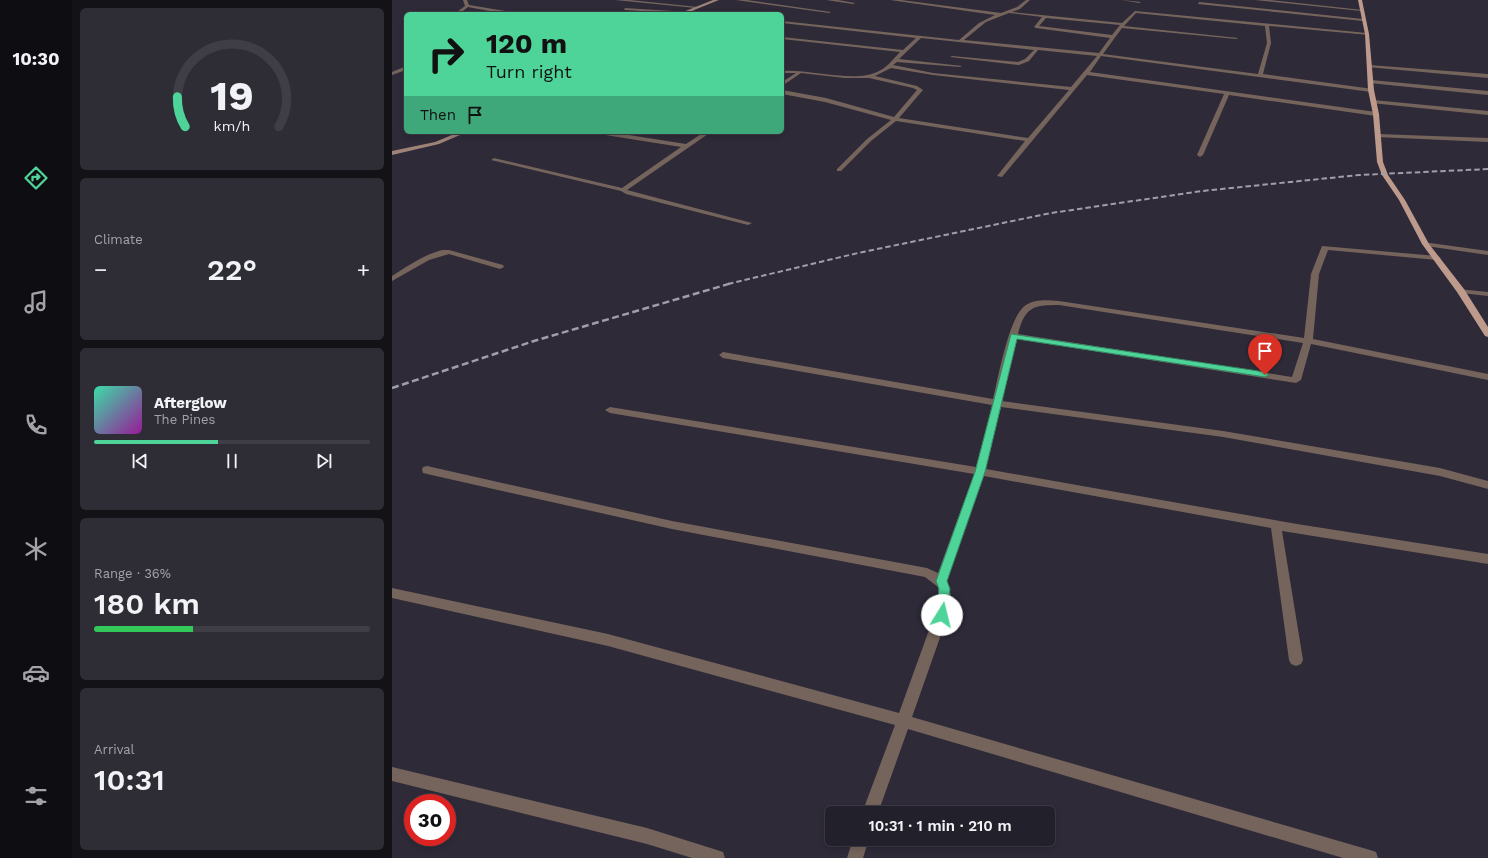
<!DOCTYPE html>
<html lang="en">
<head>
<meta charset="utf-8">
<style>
	:root { --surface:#22202a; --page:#2e2d36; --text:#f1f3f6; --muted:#a2a3a8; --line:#3f3e47; --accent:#4ed399 }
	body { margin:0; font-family:"Work Sans",sans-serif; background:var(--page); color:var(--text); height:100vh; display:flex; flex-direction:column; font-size:15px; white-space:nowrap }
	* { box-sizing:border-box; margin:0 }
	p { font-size:13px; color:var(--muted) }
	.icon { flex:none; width:22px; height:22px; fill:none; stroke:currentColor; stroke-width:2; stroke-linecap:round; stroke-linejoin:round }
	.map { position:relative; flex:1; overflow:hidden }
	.sheet { display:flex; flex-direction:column; gap:8px; padding:8px; background:#131217; width:320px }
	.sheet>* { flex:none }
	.guide { position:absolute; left:12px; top:12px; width:380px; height:122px; border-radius:6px; box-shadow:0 2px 6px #0003,0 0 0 1px var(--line); background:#4ed399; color:#111; overflow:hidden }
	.speed { position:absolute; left:12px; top:794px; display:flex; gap:8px; font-size:20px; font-weight:700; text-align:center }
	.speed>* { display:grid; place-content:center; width:52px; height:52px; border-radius:50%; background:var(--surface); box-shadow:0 2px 6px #0003,0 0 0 1px var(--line); line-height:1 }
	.speed .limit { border:6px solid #d22; background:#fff; color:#111 }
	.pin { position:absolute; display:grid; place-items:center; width:34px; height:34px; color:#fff; margin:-41px -17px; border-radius:50% 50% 50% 0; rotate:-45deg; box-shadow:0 0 4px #0007 }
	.pin .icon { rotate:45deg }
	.me { position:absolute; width:44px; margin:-22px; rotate:9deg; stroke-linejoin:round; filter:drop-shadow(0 0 3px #0008) }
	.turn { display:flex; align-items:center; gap:14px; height:84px; padding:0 16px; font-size:18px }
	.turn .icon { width:52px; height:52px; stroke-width:2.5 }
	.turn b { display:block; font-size:28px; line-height:34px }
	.then { display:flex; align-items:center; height:38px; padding:0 16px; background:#0003; gap:8px; font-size:15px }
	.big { font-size:30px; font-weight:600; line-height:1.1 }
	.sheet .widget { flex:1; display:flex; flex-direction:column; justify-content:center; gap:6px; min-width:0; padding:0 14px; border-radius:6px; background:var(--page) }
	.sheet .dial { align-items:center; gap:0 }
	.dial svg { height:104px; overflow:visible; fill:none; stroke:var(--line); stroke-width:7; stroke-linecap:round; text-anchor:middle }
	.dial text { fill:var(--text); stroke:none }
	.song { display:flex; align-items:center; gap:12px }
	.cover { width:48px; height:48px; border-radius:6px; background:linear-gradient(135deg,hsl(160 70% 55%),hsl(300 70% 35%)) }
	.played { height:4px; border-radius:2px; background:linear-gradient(90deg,var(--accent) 45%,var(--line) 45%) }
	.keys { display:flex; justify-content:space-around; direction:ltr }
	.heat { display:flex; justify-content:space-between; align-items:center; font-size:22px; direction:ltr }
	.charge { height:6px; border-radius:3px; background:linear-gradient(90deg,#34c759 36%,var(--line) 0) }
	.trip { position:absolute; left:433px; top:806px; width:230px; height:40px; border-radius:6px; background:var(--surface); box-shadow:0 2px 6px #0003,0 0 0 1px var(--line); font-weight:600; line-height:40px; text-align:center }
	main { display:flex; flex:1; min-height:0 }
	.tab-bar { display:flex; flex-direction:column; width:72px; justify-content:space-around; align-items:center; background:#0e0d11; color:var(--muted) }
	.tab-bar .icon { width:28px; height:28px }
	.tab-bar .current { color:var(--accent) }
	.tab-bar b { font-size:18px; color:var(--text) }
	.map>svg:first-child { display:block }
</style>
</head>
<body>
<main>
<nav class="tab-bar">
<b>10:30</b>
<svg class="icon current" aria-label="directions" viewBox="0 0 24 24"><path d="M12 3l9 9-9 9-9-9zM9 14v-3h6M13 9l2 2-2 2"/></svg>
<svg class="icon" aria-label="music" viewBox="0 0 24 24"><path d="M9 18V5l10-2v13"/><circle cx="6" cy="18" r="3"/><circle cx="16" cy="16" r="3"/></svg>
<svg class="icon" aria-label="phone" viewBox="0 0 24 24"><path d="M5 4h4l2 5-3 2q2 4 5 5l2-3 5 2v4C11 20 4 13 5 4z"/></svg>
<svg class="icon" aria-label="climate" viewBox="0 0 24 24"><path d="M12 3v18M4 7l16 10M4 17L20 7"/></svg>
<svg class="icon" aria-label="car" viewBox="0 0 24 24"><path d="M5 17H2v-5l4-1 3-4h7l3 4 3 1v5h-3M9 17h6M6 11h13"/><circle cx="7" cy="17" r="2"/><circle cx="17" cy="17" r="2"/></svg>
<svg class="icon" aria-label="filters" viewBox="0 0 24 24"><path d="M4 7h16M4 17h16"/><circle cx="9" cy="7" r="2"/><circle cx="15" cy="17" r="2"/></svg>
</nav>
<section class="sheet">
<div class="widget dial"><svg viewBox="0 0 100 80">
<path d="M14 69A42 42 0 1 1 86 69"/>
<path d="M14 69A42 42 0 0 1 8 46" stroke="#4ed399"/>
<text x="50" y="56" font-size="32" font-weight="700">19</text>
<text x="50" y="72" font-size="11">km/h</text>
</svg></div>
<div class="widget"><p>Climate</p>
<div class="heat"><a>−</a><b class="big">22°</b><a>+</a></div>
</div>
<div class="widget">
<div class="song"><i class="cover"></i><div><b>Afterglow</b><p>The Pines</p></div></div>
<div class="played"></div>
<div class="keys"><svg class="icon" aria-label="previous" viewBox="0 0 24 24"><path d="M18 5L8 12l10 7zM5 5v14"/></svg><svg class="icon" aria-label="pause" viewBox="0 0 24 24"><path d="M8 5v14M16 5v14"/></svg><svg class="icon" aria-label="next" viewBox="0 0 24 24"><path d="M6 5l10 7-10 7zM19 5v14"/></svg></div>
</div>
<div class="widget"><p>Range · 36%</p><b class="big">180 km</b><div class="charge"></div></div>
<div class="widget"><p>Arrival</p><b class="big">10:31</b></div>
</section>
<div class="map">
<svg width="1096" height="858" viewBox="0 0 1096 858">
	<rect width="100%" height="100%" fill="#2e2a38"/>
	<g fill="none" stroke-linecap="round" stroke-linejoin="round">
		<path fill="#75645c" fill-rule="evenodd" d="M71,0H75L77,5L131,14H113L76,7L67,14H62L73,6Z
			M223,0H238L306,7L304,8Z
			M344,0H355L439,12L437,13Z
			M434,0H446L463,3L461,4Z
			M498,0H509L609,13L625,7L634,0H638L628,9L620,12L730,23L743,11L975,33L977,35L877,26L879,43L871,74L981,89L982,90L979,92L709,56L698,72L984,112L987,114L984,116L837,95L811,155L808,157L805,155L832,94L695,75L610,177L605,176L633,141L504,121L479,141L449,171H445V169L475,139L499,120L433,102L390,94V90L434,98L502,117L525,90L521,88L477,78H453L409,73L390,86V82L404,73H390V71C417,69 462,83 485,72C495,68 501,59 508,52L390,39V37L511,50L524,38L390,23V21L567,40L587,23L603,15ZM617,13L650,17L642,27L644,28L718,38L707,53L572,40L594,22ZM744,13L873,26L875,43L866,74L711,54L730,28L844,39L846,38L732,26ZM654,18L728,25L720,35L647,26ZM529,38L642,50L633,59L626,62L560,56L558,57L627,65L637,61L646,50L705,56L679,87L541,73L501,65L505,62L568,67L570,66L507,59ZM499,68L541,75L677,90L636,138L507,118L531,90L525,86L483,76Z
			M729,0L749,2L747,3Z
			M863,0H877L971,10L969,11Z
			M807,2L971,19L973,20L971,21L806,4Z
			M233,8L281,11L283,12L281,13L232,10Z
			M297,10L321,13L323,14L296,12Z
			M977,65L1096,74V78L975,67Z
			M12,67H14V70L0,75V72Z
			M979,80L1096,91V95L977,83L976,82Z
			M981,100L1096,111V115L979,103V101Z
			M204,132H218L294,144L312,132H319L235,190L360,223L356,225L234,194L229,191L99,160L102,158L230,188L289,147L207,134Z
			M986,134L1096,138V142L984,137L983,136Z
			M1031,242L1096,251V255L1034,246L1030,244Z
			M930,246L1045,256L1049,258L1045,260L936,250L927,274L921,339L1096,374V380L919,344L909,380L904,383L625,339L610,401L831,431L1048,468L1096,481V489L1048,476L831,437L609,407L594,469L905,524L1096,554V564L890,531L911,660L909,664L904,666L899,664L897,660L879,528L592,476L555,581L559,595L556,615L520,717L978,850L984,852L986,858H951L516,729L486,813H470L503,725L216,646L0,598V588L216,634L507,713L545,608L547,595L546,587L533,577L280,529L35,474L31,473L30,470L31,467L35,466L280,521L535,568L546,573L582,474L218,413L213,410L218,407L584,467L600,405L331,358L327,355L331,352L601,399C606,379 617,315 634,305C643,299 656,300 667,301L912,338L919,274ZM667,305L911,343L900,377L626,334C633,307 641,305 667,305Z
			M50,250H57L111,265L112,267L108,269L57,254L37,260L0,281V276C16,266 31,255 50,250Z
			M1066,289L1096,292V296L1069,293L1065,291Z
			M0,767L255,828L325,850L331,852L333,858H300L255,844L0,781Z
			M461,839H477L471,858H455Z"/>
		<path fill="#9e8377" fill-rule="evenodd" d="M321,0H327L292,14H286Z
			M67,132H75L47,144L0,155V151L43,142Z"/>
		<path fill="#bd9a8b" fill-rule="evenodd" d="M966,0H970L977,34L982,90L987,114L991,162L996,175L1013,200L1037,244L1072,289L1096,327V337L1093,336L1065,292L1030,244L1007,200L990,175L985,162L981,114L976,90L973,34Z"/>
		<path stroke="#a19ea9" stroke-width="2" stroke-dasharray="5.5 3" stroke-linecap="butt" d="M336,284L466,253L659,213L810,191L967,175L1096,169"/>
		<path stroke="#a19ea9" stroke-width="2.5" stroke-dasharray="7 3.5" stroke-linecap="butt" d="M0,388L142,341L340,283"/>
	</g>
	<path fill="#4ed399" stroke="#338963" d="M619,334L873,372L877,375L873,377L625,339L593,472L555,581L558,589L555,615L554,619L550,620L546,619L544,615L547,589L544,581L583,472Z"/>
</svg>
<div class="speed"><div class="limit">30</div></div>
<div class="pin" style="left:873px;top:375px;background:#d93025"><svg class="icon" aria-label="arrive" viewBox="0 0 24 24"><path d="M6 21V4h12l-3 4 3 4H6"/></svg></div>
<svg class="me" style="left:550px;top:615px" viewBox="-20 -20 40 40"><circle r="19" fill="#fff"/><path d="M0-13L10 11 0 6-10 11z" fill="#4ed399"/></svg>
<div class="trip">10:31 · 1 min · 210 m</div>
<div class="guide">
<div class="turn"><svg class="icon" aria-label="right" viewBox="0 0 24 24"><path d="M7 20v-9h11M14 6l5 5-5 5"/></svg><div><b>120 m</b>Turn right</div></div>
<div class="then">Then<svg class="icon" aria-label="arrive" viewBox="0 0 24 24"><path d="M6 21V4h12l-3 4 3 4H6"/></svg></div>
</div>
</div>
</main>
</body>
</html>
